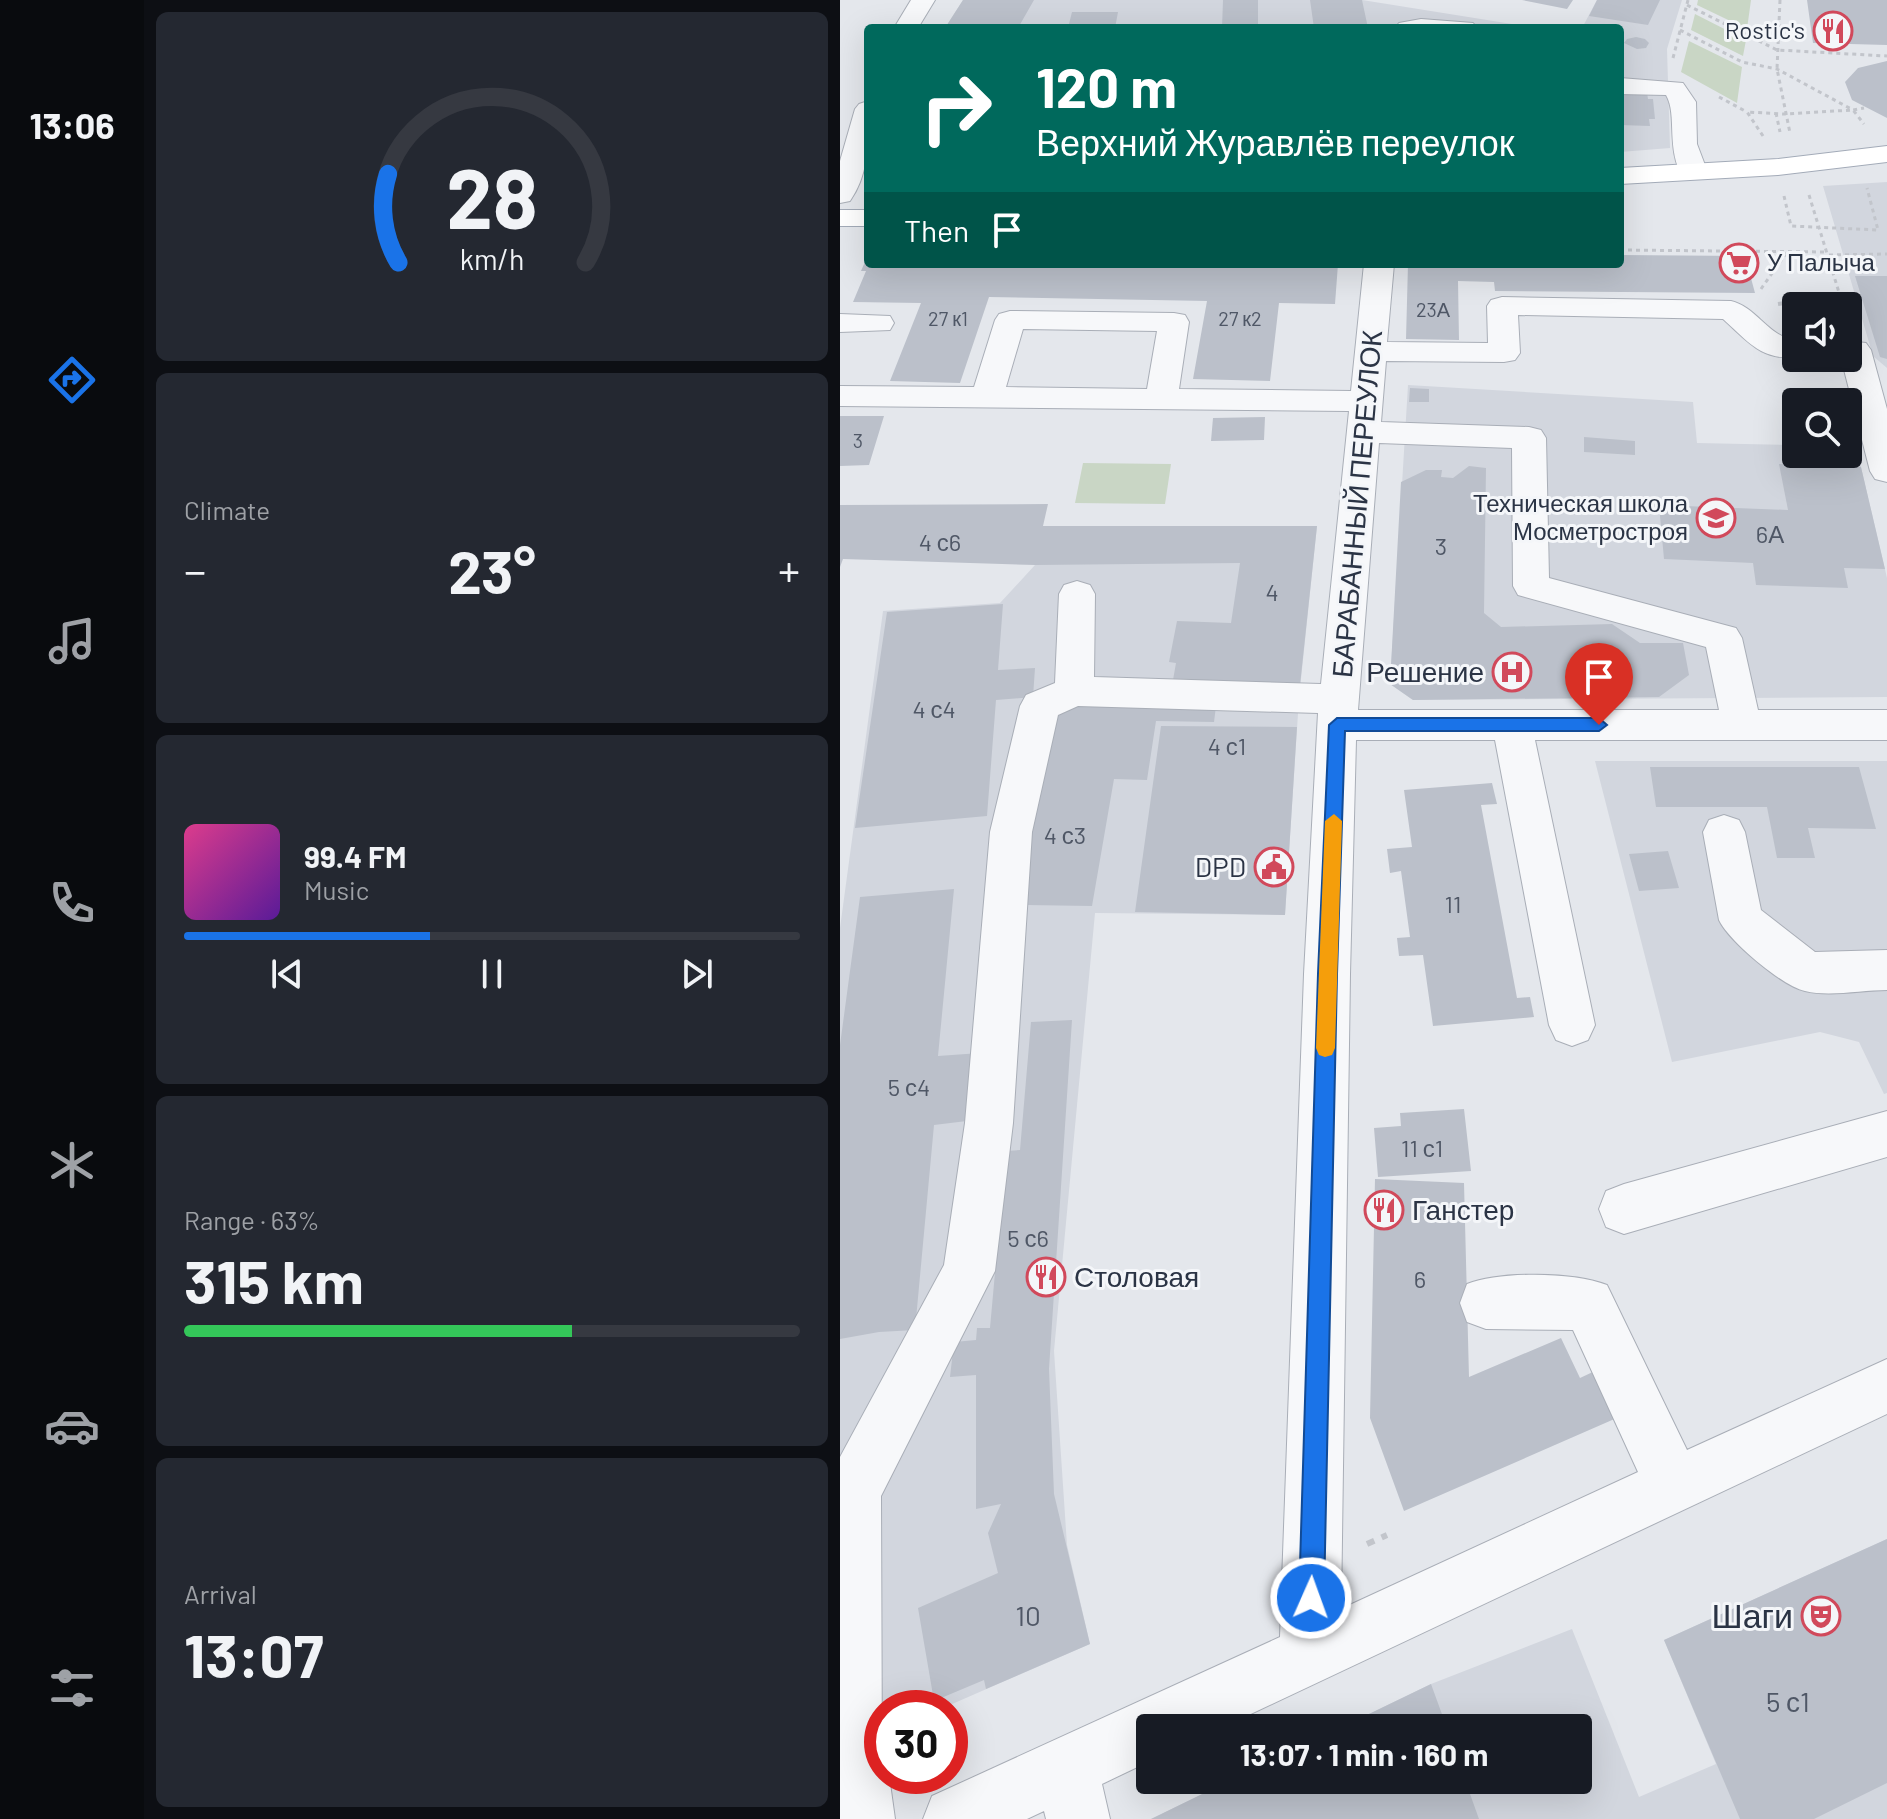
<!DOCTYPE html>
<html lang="en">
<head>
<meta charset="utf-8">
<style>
	:root { --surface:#171b24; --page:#242831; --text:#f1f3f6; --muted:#9ea1a6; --line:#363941; --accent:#1a73e8 }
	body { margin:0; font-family:Barlow,sans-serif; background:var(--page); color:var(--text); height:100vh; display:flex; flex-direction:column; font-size:30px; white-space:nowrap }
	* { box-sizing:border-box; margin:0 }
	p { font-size:26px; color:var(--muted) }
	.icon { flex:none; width:44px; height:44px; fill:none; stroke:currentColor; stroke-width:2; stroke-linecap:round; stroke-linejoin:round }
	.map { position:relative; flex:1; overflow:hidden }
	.panel { display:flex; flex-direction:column; gap:12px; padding:12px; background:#0d0f14; width:696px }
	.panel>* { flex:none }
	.top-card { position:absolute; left:24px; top:24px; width:760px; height:244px; border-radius:8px; box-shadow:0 8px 32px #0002; background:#00695c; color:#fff; overflow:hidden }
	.tools { position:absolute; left:942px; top:292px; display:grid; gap:16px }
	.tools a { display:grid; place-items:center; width:80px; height:80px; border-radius:8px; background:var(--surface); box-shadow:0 8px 32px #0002; font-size:40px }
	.speed { position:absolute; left:24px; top:1690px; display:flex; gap:16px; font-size:40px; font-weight:700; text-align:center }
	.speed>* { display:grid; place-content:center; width:104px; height:104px; border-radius:50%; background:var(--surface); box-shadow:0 8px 32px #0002; line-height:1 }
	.speed .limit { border:12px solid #d22; background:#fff; color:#111 }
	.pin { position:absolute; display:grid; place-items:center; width:68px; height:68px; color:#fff; margin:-82px -34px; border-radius:50% 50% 50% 0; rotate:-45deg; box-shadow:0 0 8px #0007 }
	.pin .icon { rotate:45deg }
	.me { position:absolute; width:88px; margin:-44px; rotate:2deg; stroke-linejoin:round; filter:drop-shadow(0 0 6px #0008) }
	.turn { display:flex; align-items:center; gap:28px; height:168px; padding:0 40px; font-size:36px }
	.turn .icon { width:104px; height:104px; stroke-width:2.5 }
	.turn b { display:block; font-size:56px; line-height:68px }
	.then { display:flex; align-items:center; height:76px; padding:0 40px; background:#0003; gap:16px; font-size:30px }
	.big { font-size:60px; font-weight:700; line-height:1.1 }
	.panel .widget { flex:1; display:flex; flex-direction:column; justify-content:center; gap:12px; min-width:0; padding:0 28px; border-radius:12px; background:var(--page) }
	.panel .dial { align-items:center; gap:0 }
	.dial svg { height:208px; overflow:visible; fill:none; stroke:var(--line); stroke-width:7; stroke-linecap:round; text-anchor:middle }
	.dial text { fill:var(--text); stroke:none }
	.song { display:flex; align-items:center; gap:24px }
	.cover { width:96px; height:96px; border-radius:12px; background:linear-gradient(135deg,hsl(330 70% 55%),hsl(270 70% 35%)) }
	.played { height:8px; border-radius:4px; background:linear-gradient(90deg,var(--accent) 40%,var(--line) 40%) }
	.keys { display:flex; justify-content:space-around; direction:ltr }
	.heat { display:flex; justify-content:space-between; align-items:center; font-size:44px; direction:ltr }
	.charge { height:12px; border-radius:6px; background:linear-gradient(90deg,#34c759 63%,var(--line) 0) }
	.trip { position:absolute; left:296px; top:1714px; width:456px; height:80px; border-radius:8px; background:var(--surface); box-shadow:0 8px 32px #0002; font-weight:700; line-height:80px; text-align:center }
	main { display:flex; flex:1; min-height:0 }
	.tabs { display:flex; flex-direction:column; width:144px; justify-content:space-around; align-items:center; background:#090b0e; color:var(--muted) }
	.tabs .icon { width:56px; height:56px }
	.tabs .active { color:var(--accent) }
	.tabs b { font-size:36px; color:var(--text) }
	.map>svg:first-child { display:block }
</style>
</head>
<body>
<main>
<nav class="tabs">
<b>13:06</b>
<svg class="icon active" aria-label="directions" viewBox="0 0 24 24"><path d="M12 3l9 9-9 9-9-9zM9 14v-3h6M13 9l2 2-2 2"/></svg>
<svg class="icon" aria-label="music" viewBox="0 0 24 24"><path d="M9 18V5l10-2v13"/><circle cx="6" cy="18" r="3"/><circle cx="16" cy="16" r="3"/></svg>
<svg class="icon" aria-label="phone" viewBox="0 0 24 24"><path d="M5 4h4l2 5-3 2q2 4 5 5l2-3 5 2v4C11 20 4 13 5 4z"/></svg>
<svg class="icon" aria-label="climate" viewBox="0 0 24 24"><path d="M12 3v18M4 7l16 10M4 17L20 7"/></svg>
<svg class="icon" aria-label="car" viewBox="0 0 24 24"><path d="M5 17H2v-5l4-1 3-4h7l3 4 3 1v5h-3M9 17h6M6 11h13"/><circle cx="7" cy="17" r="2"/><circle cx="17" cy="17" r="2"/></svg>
<svg class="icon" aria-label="filters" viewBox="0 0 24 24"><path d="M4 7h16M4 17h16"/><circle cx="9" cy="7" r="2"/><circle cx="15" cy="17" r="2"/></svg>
</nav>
<section class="panel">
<div class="widget dial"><svg viewBox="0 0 100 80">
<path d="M14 69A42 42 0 1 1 86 69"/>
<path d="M14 69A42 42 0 0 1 10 35" stroke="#1a73e8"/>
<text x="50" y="56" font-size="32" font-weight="700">28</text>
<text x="50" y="72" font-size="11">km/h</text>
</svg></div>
<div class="widget"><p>Climate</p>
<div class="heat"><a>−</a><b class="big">23°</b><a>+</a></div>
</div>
<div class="widget">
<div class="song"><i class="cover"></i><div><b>99.4 FM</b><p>Music</p></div></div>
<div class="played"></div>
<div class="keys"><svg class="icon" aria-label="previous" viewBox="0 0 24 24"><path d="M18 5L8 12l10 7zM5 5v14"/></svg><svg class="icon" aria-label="pause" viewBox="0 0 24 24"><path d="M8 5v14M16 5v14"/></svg><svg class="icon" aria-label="next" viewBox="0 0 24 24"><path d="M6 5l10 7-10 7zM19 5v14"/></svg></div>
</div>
<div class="widget"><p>Range · 63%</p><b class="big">315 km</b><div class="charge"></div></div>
<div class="widget"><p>Arrival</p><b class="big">13:07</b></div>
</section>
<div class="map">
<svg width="1047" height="1819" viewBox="0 0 1047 1819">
	<rect width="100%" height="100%" fill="#e4e7ec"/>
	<path fill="#d2d6de" d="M123,0H522L697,28H105Z
		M757,0H842L827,49L830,148L780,152V28H742Z
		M1047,182V368L1033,356L983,186Z
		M568,385L853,402L857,443L956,445V454H1008V446H1016L1047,578V697L573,700L550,684Z
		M203,526H477L459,698L445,915L255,913L214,1351L227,1545L250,1644L103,1708H42V1735L0,1753V928L43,611L160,603L195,565Z
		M755,761H1047V1093L1044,1094L1019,1042L980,1032L832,1062Z
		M1047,1539V1819H311L391,1780H738V1728H500L591,1684L732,1629L799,1797L876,1764L824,1640Z"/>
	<path fill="#c9d6c5" d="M858,0H911L907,29L857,5Z
		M855,14L906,40L903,56L851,30Z
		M849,41L902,67L897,103L841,72Z
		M243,463L331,464L325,504L235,503Z"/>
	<path fill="#bbc0ca" d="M123,0H194L178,28H105Z
		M383,0H418V28H382Z
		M470,0H522L528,28H474Z
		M682,0H733L727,9Z
		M757,0H820L808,25L749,16Z
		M967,0H1047V45L973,43Z
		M232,12H278L275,28H228Z
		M796,37L805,39L809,43L806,48L797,49L784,43L787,39Z
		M1047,61V118L1012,100L1005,82L1018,68Z
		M780,93H807L808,99H813L815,119H809L810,126L780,125Z
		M28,255V264H498L495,304L439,303L430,381L353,379L367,301L149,297L120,383L50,381L81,303L13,302L26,271H21Z
		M780,255L905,256L915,293L655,291L654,282L618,281L619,340L566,339L568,264H780Z
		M1015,276H1047V359L1040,357Z
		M570,388L589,389V402H569Z
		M0,416H44L29,465L0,466Z
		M425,417L424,440L371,441L373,418Z
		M744,437L795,441V455L744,452Z
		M939,464L1021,467L1045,569L1004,568L1008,588L916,585L913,563L824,559L819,505L948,510Z
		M629,466L646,468L644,613L661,627L772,624L800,643H843L849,675L819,697L573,700L550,684L561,482L586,470H602L601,477L613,478Z
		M208,504L203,526H477L460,685L333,680L336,663L329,662L337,621L391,623L400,563L195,565L3,559L0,567V505Z
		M163,604L158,670L195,668L193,697L156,700L147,816L15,828L47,612Z
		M227,702L376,706L374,722L316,721L307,780L274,779L252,906L186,905L174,892L213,712Z
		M321,726L457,727L445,915L295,912Z
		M810,767H1019L1036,829L968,828L975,858H937L927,807H816Z
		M652,783L657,804L641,805L677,998L690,997L694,1017L593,1026L583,955L559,956L557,938L570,937L561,871L550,873L547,849L572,847L564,790Z
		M828,851L839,888L799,891L789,854Z
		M114,889L98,1056L140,1053L135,1120L94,1125L75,1330L39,1332L0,1339V1045L20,897Z
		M232,1020L209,1369L214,1494L250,1644L146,1689L144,1680L94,1701L78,1608L158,1573L148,1533L161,1504L136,1509V1375L110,1377L114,1342L136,1340L137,1328H150L166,1151L180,1150L191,1022Z
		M624,1109L631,1171L538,1177L534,1128L561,1126L560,1113Z
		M535,1179L624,1183L629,1377L721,1338L740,1378L757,1370L779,1417L564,1511L530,1418Z
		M1047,1539V1783L974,1819H900L824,1640Z
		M591,1684L607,1728H500Z
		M391,1780H625L639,1819H311Z"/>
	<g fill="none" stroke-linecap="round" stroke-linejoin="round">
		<g stroke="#a9aeb7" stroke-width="2">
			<path id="minor" d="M71,0H95L78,28H54Z
				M581,19L633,23L637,28H555L559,23Z
				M780,78L843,83L856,102L857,144L868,173L864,179H844C825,150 838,115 826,95L780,94Z
				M28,101C28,136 31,171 10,201L0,203V161L15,109L19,104Z
				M524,264H554L547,342L648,343L647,306L651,300L662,297L891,301C917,307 929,338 956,340L958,358C919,359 910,343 883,319L678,315L680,353L675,360L664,362L546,361L541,422L689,427L701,430L706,438L709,578L896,628L902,638L918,710H1047V740H695L755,1025L748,1040L732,1046L716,1040L709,1025L655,740H516L510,974L501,1609L798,1472L733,1330L646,1329L627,1322L620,1303L627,1284C660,1271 734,1272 767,1285L847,1450L1047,1359V1414L381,1728H310V1761L262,1784L270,1819H206L204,1811L187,1819H83L92,1796L440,1637L464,974L478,713L238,706L218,715L192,832L173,1123L155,1271L41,1496L42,1776H49L55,1819H0V1457L104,1265L125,1123L150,832L180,706L186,695L215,683L219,594L224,585L237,581L250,585L255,594L254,677L481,684L509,411L0,406V386L134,387L155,320L159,314L170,311L334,313L345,315L349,322L339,389L511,391ZM183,329L317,331L307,389L166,387ZM539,443L672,448L673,586L678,595L866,647L879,710H518Z
				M0,314L50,316L54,323L50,330L0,332Z
				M1008,341L1026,343L1031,350L1047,409V482L1035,479L1030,471L1001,358H1008Z
				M884,815L899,820L905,832L921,910L975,952L1047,950V990C1022,990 989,997 965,991C942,986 889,941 879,920L863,832L869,820Z
				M1047,1111V1157L784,1234L766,1227L759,1209L766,1191L784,1184Z"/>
		</g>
		<g stroke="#a3abb8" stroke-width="2">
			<path id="major" d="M1047,146V162L938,175L780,184V168L938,159Z
				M0,210H28V226H0Z"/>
		</g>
		<path stroke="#c2c5cb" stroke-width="3" stroke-dasharray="4 4" stroke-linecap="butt" d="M940,0L937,69L950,133
			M847,5L937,50L1047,56
			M840,30L902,62L937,69L1013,110L1024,108
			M833,58L848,0
			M879,97L907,112
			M936,113L940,132
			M923,136L907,112L944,114L1013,110L1024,124
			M969,195L1001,299
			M944,196L951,226L1038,230L1027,188
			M780,250L988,252
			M989,255L1047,254
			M921,289L947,252
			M971,299L981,298"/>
		<path stroke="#c2c5cb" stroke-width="4" stroke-dasharray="5 5" stroke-linecap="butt" d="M1001,297L1003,306
			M938,304L981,298"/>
		<path stroke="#c2c5cb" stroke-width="6" stroke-dasharray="8 8" stroke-linecap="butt" d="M527,1544L547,1535"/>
		<use href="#minor" fill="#f7f8fa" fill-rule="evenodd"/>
		<use href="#major" fill="#fff" fill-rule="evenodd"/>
	</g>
	<path fill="#1a73e8" stroke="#114b97" stroke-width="2" d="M497,718H759L767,725L759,731H505L497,974L484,1598L480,1606L471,1610L462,1606L459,1598L478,974L489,725Z"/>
	<path fill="#f59e0b" d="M494,814L502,821L495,1048L492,1055L485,1057L479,1055L476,1048L485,821Z"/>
	<defs>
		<g id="restaurant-ring" transform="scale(2)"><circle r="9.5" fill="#f4f6f9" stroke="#d1495b" stroke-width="1.5"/><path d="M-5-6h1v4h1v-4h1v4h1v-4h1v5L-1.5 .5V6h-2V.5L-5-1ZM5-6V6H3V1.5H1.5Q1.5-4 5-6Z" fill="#d1495b"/></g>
		<g id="supermarket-ring" transform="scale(2)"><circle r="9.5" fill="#f4f6f9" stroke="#d1495b" stroke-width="1.5"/><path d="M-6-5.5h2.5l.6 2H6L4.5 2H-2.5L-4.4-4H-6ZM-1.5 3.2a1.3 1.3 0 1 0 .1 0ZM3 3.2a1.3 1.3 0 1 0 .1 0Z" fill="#d1495b"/></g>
		<g id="university-ring" transform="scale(2)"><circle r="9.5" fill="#f4f6f9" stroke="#d1495b" stroke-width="1.5"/><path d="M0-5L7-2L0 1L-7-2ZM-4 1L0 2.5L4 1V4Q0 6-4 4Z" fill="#d1495b"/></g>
		<g id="hospital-ring" transform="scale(2)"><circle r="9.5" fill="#f4f6f9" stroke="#d1495b" stroke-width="1.5"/><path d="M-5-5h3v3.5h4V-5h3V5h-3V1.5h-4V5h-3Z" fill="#d1495b"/></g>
		<g id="civic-ring" transform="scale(2)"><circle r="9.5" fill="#f4f6f9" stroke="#d1495b" stroke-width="1.5"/><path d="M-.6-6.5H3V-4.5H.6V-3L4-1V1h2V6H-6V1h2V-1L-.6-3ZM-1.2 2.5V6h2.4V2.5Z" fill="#d1495b"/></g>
		<g id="theatre-ring" transform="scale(2)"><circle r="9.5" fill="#f4f6f9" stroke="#d1495b" stroke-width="1.5"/><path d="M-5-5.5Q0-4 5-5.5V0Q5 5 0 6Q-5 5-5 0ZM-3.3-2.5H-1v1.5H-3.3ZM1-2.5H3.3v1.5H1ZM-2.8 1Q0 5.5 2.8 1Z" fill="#d1495b"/></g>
	</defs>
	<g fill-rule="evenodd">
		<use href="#restaurant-ring" x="993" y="31"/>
		<use href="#supermarket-ring" x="899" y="263"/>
		<use href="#university-ring" x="876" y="518"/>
		<use href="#hospital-ring" x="672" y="672"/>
		<use href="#civic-ring" x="434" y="867"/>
		<use href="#restaurant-ring" x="544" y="1210"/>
		<use href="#restaurant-ring" x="206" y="1277"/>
		<use href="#theatre-ring" x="981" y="1616"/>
	</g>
	<g text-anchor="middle" stroke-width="6" stroke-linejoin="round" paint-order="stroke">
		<g font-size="20" fill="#4f5766">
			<text x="593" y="317">23А</text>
			<text x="108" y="326">27 к1</text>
			<text x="400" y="326">27 к2</text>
			<text x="18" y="448">3</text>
		</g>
		<g font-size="24" fill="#2b3445" stroke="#f4f6f9" text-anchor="end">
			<text x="965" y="39">Rostic's</text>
			<text x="927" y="271" text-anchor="start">У Палыча</text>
			<text x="848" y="512">Техническая школа<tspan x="848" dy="28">Мосметростроя</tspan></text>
		</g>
		<g font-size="24" fill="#4f5766">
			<text x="930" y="543">6А</text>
			<text x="100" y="551">4 с6</text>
			<text x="601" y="555">3</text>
			<text x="432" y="601">4</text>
			<text x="94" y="718">4 с4</text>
			<text x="387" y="755">4 с1</text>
			<text x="225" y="844">4 с3</text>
			<text x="613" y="913">11</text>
			<text x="69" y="1096">5 с4</text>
			<text x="582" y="1157">11 с1</text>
			<text x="188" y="1247">5 с6</text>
			<text x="580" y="1288">6</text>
		</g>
		<g font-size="28" fill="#2b3445" stroke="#f4f6f9">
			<text transform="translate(517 504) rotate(-85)" y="10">БАРАБАННЫЙ ПЕРЕУЛОК</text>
		</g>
		<g font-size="28" fill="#2b3445" stroke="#f4f6f9" text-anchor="end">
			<text x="644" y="682">Решение</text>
			<text x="406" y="877">DPD</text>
			<text x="572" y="1220" text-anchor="start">Ганстер</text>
			<text x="234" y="1287" text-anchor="start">Столовая</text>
		</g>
		<g font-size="28" fill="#4f5766">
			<text x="188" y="1626">10</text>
			<text x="948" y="1712">5 с1</text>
		</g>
		<g font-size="34" fill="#2b3445" stroke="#f4f6f9" text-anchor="end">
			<text x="953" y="1628">Шаги</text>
		</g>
	</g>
</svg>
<div class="tools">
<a><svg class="icon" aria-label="sound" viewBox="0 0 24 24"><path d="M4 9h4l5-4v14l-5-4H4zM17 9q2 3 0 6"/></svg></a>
<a><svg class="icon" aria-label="search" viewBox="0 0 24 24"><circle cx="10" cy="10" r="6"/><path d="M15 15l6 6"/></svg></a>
</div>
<div class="speed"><div class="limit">30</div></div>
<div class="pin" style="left:759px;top:725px;background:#d93025"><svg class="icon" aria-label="arrive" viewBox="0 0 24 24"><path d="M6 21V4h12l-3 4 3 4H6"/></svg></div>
<svg class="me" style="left:471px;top:1598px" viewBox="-20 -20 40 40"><circle r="17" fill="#1a73e8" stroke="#fff" stroke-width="3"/><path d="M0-11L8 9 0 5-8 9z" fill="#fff"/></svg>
<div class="trip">13:07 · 1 min · 160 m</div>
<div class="top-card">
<div class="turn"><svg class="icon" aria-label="right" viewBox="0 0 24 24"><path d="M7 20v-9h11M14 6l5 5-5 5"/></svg><div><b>120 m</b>Верхний Журавлёв переулок</div></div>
<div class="then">Then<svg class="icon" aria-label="arrive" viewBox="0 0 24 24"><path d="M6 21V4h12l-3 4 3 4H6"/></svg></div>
</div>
</div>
</main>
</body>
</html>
